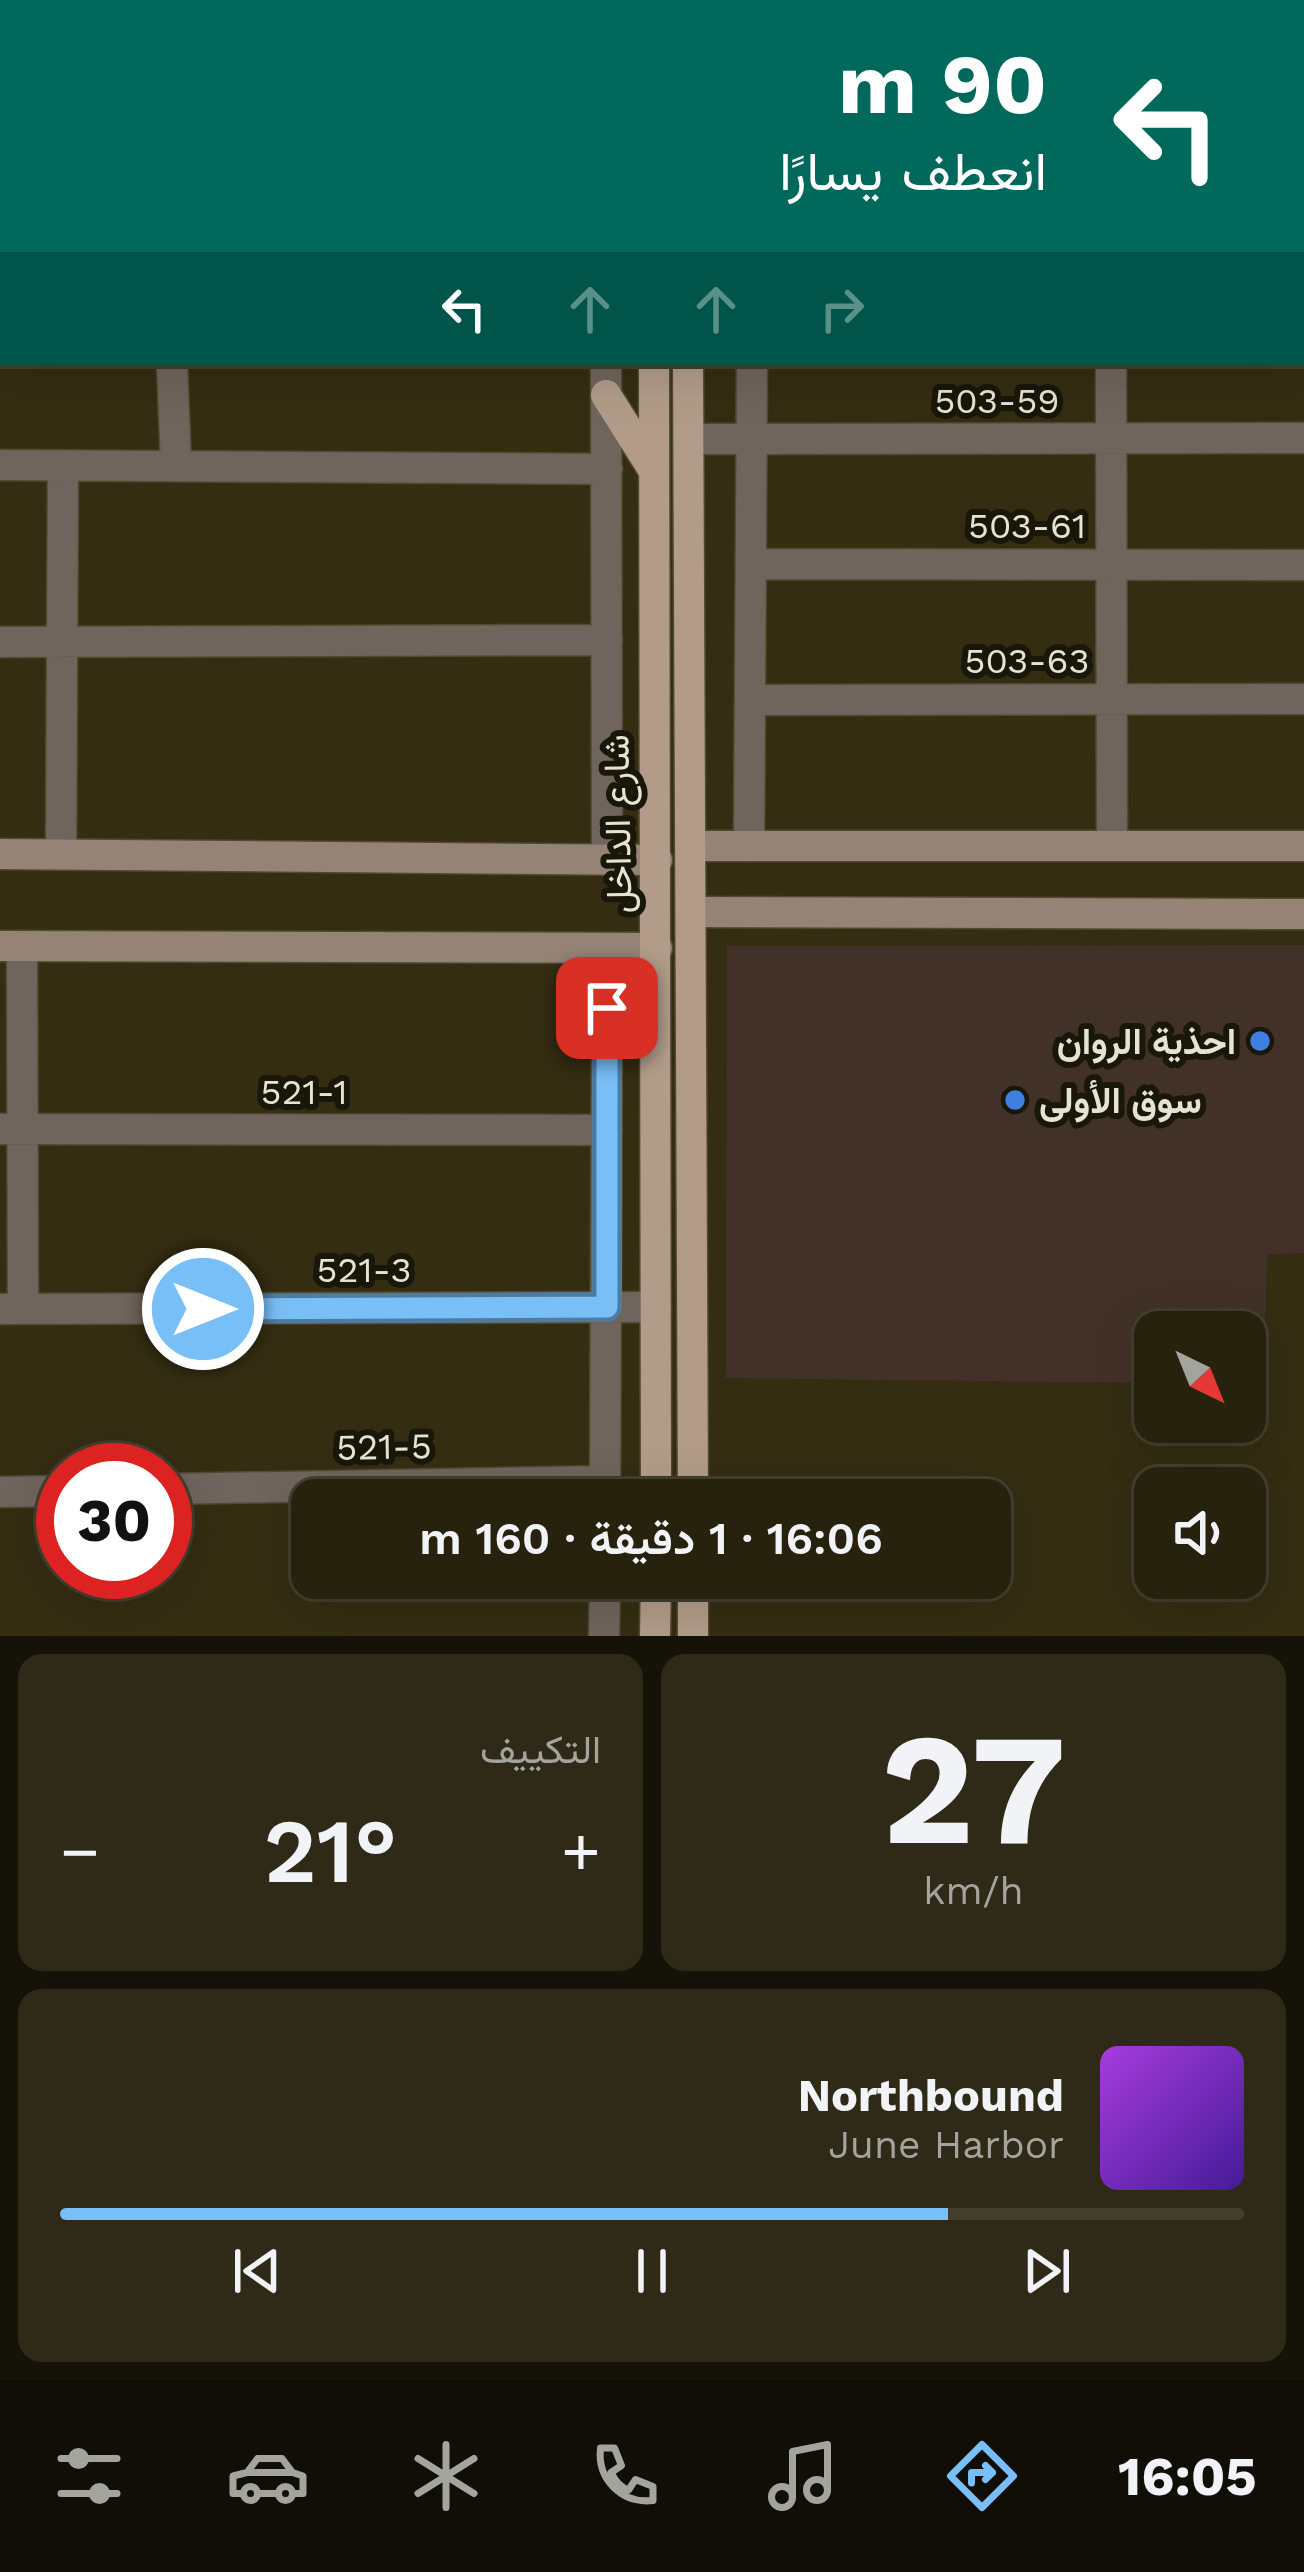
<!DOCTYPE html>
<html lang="ar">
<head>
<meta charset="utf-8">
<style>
	:root { --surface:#27220e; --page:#2f2a17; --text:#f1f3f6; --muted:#a4a49e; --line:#433f2e; --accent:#78bff7 }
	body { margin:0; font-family:"Work Sans",Vazirmatn,sans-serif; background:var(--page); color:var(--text); direction:rtl; height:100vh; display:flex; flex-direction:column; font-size:45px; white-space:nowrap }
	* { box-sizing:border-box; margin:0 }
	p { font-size:39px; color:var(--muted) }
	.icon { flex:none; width:66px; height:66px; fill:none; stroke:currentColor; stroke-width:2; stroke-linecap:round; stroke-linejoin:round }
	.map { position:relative; height:1636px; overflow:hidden; direction:ltr }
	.drawer { display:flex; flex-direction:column; gap:18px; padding:18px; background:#151308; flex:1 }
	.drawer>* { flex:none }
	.banner { position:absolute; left:0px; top:0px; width:1305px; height:366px; box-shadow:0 12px 48px #0002,0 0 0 3px var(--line); direction:rtl; background:#00695c; color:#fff; overflow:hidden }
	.needle { width:78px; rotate:137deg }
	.controls { position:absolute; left:1134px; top:1311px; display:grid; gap:24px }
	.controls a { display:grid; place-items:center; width:132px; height:132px; border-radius:24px; background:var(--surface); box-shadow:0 12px 48px #0002,0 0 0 3px var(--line); font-size:60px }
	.speed { position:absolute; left:36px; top:1443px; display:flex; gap:24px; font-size:60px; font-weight:700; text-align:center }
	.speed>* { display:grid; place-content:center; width:156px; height:156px; border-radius:50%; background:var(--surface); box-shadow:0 12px 48px #0002,0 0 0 3px var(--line); line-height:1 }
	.speed .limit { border:18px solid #d22; background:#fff; color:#111 }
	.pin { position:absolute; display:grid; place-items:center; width:102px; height:102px; color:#fff; margin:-51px; border-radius:24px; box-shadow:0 6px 18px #0006 }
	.me { position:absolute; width:132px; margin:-66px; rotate:90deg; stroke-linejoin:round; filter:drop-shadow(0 0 9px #0008) }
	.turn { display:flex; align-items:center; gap:42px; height:252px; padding:0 60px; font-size:54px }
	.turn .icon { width:156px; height:156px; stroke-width:2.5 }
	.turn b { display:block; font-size:84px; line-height:102px }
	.lanes { display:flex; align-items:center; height:114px; padding:0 60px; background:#0003; justify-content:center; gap:60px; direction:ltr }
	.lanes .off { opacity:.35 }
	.big { font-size:90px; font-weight:600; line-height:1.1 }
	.drawer .tile { flex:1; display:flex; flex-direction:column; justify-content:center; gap:18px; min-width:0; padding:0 42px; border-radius:24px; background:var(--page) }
	.drawer .dial { align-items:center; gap:0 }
	.dial b { font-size:156px; line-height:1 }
	.song { display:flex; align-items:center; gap:36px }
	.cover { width:144px; height:144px; border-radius:18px; background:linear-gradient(135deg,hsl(280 70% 55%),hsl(260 70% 35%)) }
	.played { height:12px; border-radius:6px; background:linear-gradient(90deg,var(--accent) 75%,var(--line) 75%) }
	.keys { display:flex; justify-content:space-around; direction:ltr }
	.heat { display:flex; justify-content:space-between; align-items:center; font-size:66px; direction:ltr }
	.drawer .tiles { flex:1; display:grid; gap:18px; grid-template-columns:1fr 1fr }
	.tile:last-child { grid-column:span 2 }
	.trip { position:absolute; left:291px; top:1479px; width:720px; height:120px; border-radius:24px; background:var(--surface); box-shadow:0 12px 48px #0002,0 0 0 3px var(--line); font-weight:600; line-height:120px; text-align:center; direction:rtl }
	.dock { display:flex; height:192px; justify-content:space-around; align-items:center; background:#100e06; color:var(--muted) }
	.dock .icon { width:84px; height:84px }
	.dock .on { color:var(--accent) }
	.dock b { font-size:54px; color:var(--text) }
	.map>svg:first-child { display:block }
</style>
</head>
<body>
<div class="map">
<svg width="1304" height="1636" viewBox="0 0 1304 1636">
	<rect width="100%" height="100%" fill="#342d12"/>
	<path fill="#423128" d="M1304,945V1253L1267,1254L1264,1384H1245V1332H1155V1383L726,1378L727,946Z"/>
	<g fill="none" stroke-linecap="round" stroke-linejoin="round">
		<g stroke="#514a31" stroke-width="33">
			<path id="street" d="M1110,0V3
				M11,3V0
				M371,3V0
				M606,3V0
				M755,3V0
				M0,100H3
				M0,287H3
				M1302,300H1304
				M172,363L176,465
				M606,363L607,860
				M1111,363L1112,845
				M690,439L1304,438
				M0,465L607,469
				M751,564L1304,565
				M0,642L607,640
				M750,700L1304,699
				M749,846L752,363
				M61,854L63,466
				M22,946L23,1309
				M0,1129L607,1130
				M0,1309L656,1307
				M165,1489L605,1481
				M0,1492L63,1491
				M605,1500L607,1008
				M604,1636L605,1578"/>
		</g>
		<g stroke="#514a31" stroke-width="33">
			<path id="secondary" d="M691,846H1304
				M0,854L657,860
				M692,912L1304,914
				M0,946L657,948"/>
		</g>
		<g stroke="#514a31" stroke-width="33">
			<path id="primary" d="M652,3V0
				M684,3V0
				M654,363L656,1500
				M688,363L693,1500
				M606,395L654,471
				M693,1578V1636
				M655,1636L656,1578"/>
		</g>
		<path stroke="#746e57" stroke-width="4.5" stroke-dasharray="12 6" stroke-linecap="butt" d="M1302,151H1304"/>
		<use href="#street" stroke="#70655c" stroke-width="30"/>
		<use href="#secondary" stroke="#958476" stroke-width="30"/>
		<use href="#primary" stroke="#b29c89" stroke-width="30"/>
	</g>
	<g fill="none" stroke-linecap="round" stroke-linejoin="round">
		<g stroke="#4e7ca1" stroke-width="30">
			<path id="route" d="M203,1309L607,1307V1008"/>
		</g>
		<use href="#route" stroke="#78bff7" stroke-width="21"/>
	</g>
	<g fill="#3f7fe0" stroke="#19160a" stroke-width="4.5">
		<circle cx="1260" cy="1041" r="12"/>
		<circle cx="1015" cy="1100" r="12"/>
	</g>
	<g text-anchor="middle" stroke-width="12" stroke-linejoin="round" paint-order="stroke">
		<g font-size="36" fill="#e7e3d3" stroke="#19160a">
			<text x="997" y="413">503-59</text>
			<text x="1027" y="538">503-61</text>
			<text x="1027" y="673">503-63</text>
			<text transform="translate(617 824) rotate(-91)" y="13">شارع الداخل</text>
			<text x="304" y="1104">521-1</text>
			<text x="364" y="1282">521-3</text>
			<text transform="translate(384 1446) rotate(-1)" y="13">521-5</text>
		</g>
		<g font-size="36" font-weight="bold" fill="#e7e3d3" stroke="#19160a" text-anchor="end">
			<text x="1236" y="1054">احذية الروان</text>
			<text x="1039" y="1113" text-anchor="start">سوق الأولى</text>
		</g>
	</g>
</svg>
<div class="controls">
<a><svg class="needle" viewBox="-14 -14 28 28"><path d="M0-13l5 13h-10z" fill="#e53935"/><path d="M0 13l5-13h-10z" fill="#a4a49e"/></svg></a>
<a><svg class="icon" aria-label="sound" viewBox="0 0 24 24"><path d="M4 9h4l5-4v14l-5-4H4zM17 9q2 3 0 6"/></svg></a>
</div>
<div class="speed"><div class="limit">30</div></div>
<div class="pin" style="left:607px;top:1008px;background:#d93025"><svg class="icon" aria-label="arrive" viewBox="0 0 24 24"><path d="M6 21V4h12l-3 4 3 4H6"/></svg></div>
<svg class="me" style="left:203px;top:1309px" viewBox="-20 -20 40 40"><circle r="17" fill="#78bff7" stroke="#fff" stroke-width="3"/><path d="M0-11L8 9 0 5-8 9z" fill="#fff"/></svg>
<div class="trip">16:06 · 1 دقيقة · 160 m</div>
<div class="banner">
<div class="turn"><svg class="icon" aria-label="left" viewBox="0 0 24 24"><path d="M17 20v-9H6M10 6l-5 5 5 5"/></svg><div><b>90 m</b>انعطف يسارًا</div></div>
<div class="lanes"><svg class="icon" aria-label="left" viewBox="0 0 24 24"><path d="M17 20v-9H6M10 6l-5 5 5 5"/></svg><svg class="icon off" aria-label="ahead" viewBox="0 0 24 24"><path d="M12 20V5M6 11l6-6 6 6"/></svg><svg class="icon off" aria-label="ahead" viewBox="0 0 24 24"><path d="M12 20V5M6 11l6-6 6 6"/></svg><svg class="icon off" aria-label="right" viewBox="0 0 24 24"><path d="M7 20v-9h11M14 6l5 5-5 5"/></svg></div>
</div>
</div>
<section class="drawer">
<div class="tiles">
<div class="tile dial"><b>27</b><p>km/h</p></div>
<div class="tile"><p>التكييف</p>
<div class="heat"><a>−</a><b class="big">21°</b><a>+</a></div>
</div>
<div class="tile">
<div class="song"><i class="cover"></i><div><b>Northbound</b><p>June Harbor</p></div></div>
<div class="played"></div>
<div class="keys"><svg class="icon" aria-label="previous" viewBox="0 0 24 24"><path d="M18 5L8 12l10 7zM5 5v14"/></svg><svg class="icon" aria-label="pause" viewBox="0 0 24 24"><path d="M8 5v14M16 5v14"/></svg><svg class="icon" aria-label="next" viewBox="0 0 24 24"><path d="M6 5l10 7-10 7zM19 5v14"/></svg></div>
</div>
</div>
</section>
<nav class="dock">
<b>16:05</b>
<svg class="icon on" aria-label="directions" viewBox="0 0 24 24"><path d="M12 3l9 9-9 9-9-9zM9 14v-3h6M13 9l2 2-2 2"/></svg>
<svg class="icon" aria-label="music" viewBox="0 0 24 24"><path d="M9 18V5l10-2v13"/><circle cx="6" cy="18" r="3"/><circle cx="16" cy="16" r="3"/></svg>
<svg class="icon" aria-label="phone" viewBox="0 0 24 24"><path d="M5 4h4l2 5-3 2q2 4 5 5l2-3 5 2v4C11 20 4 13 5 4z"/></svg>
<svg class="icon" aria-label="climate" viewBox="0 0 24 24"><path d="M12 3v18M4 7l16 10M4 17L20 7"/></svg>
<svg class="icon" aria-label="car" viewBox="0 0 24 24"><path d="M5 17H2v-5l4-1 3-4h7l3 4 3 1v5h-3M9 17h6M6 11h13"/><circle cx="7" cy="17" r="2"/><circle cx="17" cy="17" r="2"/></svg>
<svg class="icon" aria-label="filters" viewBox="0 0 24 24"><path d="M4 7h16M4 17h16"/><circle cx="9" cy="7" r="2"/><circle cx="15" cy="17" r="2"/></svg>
</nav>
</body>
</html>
